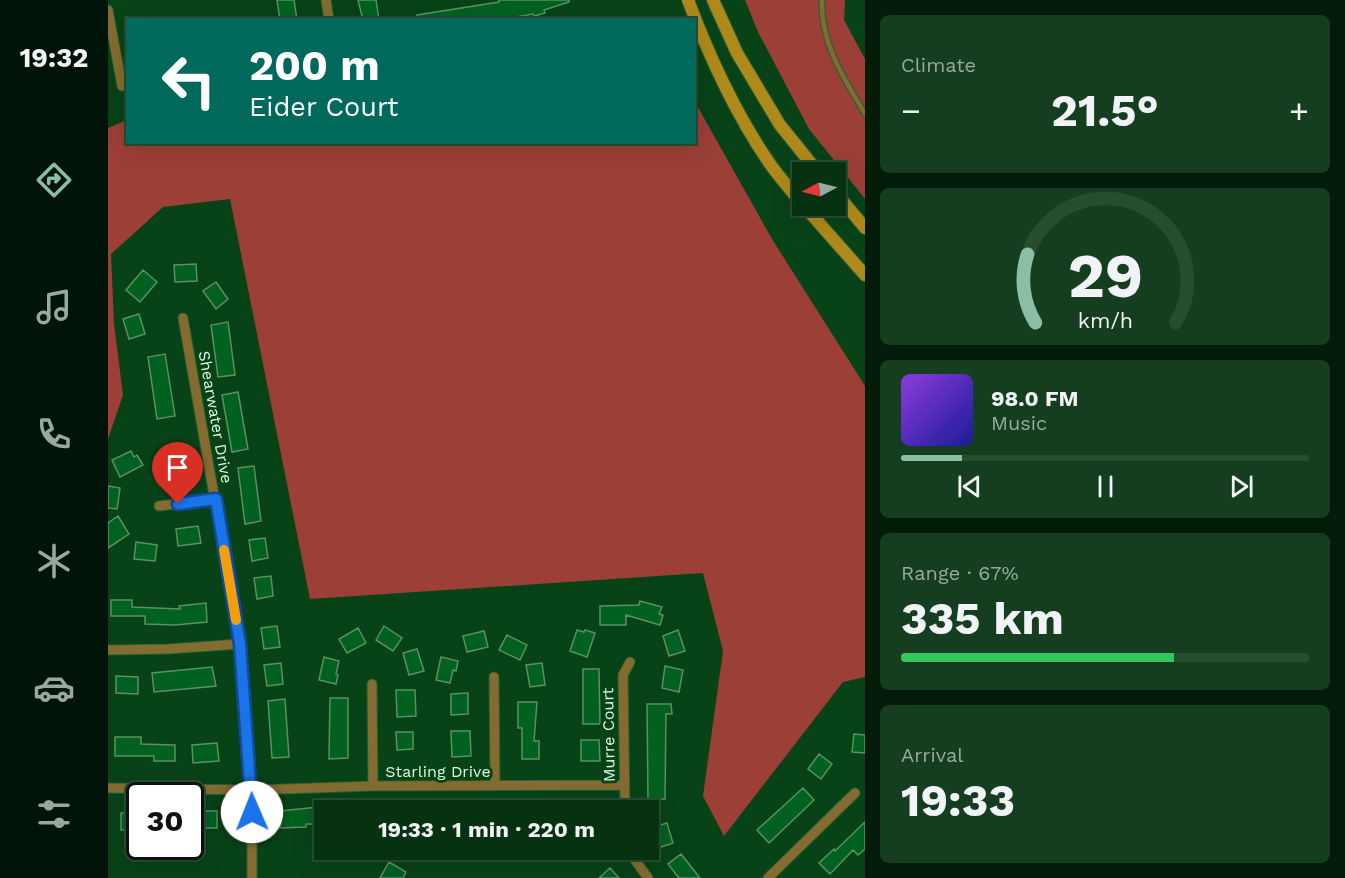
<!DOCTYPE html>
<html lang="en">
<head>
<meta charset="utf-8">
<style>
	:root { --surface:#063211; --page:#143e1f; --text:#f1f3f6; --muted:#98aa9f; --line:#274d31; --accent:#8abfa5 }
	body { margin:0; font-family:"Work Sans",sans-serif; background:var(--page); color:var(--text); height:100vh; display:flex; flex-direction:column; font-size:22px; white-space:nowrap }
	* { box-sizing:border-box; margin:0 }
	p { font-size:20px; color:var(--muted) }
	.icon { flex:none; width:33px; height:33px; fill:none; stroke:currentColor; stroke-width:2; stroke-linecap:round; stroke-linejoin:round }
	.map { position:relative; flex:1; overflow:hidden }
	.panel { display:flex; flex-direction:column; gap:15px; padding:15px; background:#031c09; width:480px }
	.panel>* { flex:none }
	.guide { position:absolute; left:18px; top:18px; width:570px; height:126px; border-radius:0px; box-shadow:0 6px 24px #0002,0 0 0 2px var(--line); background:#00695c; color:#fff; overflow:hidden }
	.needle { width:39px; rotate:263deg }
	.controls { position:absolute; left:684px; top:162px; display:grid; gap:12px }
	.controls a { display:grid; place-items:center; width:54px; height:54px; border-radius:0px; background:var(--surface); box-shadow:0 6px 24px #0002,0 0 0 2px var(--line); font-size:30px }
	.speed { position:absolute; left:18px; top:782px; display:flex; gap:12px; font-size:30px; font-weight:700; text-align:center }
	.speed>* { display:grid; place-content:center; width:78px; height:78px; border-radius:50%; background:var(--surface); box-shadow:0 6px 24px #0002,0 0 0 2px var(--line); line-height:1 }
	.speed .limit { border:3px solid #111; border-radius:9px; background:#fff; color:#111 }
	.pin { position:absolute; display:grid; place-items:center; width:51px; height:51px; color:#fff; margin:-62px -26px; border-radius:50% 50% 50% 0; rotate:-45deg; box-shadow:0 0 6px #0007 }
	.pin .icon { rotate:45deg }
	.me { position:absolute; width:66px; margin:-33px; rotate:359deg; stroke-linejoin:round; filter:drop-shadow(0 0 4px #0008) }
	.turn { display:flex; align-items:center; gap:21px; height:126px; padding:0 24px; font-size:27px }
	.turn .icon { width:78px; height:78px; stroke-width:2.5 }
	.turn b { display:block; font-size:42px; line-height:51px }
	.big { font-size:45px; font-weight:700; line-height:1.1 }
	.panel .widget { flex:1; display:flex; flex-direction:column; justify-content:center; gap:9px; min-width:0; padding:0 21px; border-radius:9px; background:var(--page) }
	.panel .dial { align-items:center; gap:0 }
	.dial svg { height:156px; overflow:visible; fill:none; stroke:var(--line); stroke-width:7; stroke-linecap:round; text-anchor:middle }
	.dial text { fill:var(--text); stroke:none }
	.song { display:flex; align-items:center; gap:18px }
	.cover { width:72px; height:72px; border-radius:9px; background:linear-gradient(135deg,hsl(270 70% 55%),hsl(240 70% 35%)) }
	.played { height:6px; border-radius:3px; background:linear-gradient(90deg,var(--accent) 15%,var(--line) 15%) }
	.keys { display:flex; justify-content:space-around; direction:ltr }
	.heat { display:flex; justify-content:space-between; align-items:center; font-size:33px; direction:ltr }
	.charge { height:9px; border-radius:4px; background:linear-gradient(90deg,#34c759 67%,var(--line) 0) }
	.trip { position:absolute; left:206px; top:800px; width:345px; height:60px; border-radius:0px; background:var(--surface); box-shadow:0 6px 24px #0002,0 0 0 2px var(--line); font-weight:700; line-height:60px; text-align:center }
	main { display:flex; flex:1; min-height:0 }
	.menu { display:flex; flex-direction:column; width:108px; justify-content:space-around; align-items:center; background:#021407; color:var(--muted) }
	.menu .icon { width:42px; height:42px }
	.menu .active { color:var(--accent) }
	.menu b { font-size:27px; color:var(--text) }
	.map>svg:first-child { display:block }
</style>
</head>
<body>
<main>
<nav class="menu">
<b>19:32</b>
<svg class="icon active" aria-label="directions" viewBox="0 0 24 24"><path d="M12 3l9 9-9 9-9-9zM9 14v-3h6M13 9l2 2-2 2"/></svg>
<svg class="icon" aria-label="music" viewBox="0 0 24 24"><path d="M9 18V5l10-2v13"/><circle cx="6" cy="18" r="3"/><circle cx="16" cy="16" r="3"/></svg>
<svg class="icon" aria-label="phone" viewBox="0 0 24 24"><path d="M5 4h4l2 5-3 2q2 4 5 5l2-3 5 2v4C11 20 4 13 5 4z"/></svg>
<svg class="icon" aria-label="climate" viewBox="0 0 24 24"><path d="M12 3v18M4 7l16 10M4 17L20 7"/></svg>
<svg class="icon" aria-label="car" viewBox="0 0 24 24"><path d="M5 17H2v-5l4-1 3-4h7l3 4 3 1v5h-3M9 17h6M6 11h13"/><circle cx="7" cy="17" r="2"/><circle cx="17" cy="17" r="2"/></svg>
<svg class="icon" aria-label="filters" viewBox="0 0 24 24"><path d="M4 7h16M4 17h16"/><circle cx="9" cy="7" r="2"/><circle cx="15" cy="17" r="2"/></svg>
</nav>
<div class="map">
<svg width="757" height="878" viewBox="0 0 757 878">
	<rect width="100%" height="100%" fill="#084217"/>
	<path fill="#9b3f37" d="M637,0H737L736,20L757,59V199L701,129L650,32Z
		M587,102L664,239L757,386V677L735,682L616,836L595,796L615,651L595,573L202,599L122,199L55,207L3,254L6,324L15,395L0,439V128L19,120L20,142H586Z"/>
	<path fill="#026021" stroke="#5b9061" stroke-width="1.5" d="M169,0H186L189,20H172Z
		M250,0H268L271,20H255Z
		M391,0H461V2L436,10L437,13L426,16L425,14L389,20H309V15L391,2Z
		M88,264L89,281L67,282L66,265Z
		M35,270L49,282L32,302L18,290Z
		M108,282L120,299L108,309L95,291Z
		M31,314L37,334L21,339L15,319Z
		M120,322L127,375L110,377L103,325Z
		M57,354L67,416L49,419L40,357Z
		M130,392L140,449L124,452L114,395Z
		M23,451L26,457L29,455L35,465L12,477L4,460Z
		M76,453L79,469L49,474L47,457Z
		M146,466L153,521L137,524L130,468Z
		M0,486L12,488L9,509L0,508Z
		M10,516L21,534L0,548V523Z
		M90,526L93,543L70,546L68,529Z
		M157,538L160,558L144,561L141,540Z
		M28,542L49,545L47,561L26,559Z
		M163,576L165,596L149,599L146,578Z
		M3,600H24V607L72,609L71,606L98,603L99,622L67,625L37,624V616H3Z
		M532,601L554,607L551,614L555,615L552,625L518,615V625H492V606L531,605Z
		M169,626L172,647L156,649L153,628Z
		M276,626L294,638L285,651L268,640Z
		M250,628L258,643L239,653L231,639Z
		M469,630L476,632L477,630L487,633L479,657L462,651Z
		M570,630L577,651L561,656L555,636Z
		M376,631L380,647L359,652L355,636Z
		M399,635L419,645L412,660L391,650Z
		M309,649L316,671L301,675L295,653Z
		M216,657L231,661L228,674L230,675L228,684L211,680Z
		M333,657L350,661L348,671L345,670L342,683L328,680Z
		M173,663L175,684L159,686L156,665Z
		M434,663L437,685L422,687L418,665Z
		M557,666L575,670L571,692L554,688Z
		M104,667L108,686L46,692L44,673Z
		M475,669H491L492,724H475Z
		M8,676L30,677V694L8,693Z
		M288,690H307L308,716L289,717Z
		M360,693V714L343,715V694Z
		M222,698H240V758L221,759Z
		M177,699L181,757L164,758L160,701Z
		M410,702H429L426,741H431V759H414V728H410Z
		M539,704H563L564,714H558L557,799H540Z
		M343,731H362L363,756L344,757Z
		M288,732H305V749L289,750Z
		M746,734L757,735V753L744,752Z
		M7,737H33V744L67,745V761H46V756H7Z
		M473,740H491L492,761H473Z
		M109,743L111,761L85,763L84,745Z
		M711,754L724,764L713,779L700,769Z
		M695,788L706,800L661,843L649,830Z
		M211,807H216V824H198V827L172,828V811Z
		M83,808H93V811H109V828H83Z
		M13,813H32V830H13Z
		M757,822V849L750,855L745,850L722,874L711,863L726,849L727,851Z
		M559,823L565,843L550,848L543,828Z
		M573,854L592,878H571L560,864Z
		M281,862L298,872L295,878H272Z
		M502,868L511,878H491Z"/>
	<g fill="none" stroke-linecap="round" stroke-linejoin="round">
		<g stroke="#2a5f37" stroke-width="7">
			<path id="service" d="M714,0C712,43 736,78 757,114"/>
		</g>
		<g stroke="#2a5f37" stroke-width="11">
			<path id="minor" d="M218,0L221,20
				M0,10L14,86
				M75,318L132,644L144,790V878
				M51,506L108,499
				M0,650L60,649L132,644
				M386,677L387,786
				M264,684L265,786
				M0,788L144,790L265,786L516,785
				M517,810L515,675L522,662
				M523,849L527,860L540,878
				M660,878L747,793"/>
		</g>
		<g stroke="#2a5f37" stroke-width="14">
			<path id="secondary" d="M580,0C601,56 626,111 660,161C670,176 683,190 694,204
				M605,0L629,53L672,125L710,172
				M728,193L757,228
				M696,206L757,275"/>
		</g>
		<use href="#service" stroke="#846c31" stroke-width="4.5"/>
		<use href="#minor" stroke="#846c31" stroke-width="9"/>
		<use href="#secondary" stroke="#b0891b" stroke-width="12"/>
	</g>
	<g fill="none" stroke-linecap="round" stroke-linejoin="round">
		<g stroke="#114b97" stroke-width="15">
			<path id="route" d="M70,504L108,499L132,644L144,812"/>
		</g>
		<use href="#route" stroke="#1a73e8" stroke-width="10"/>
		<path stroke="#f59e0b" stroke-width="10" d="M116,550L128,620"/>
	</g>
	<g text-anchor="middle" stroke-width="6" stroke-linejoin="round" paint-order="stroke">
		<g font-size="16" fill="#dbf8de" stroke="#084217">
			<text transform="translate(108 417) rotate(80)" y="6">Shearwater Drive</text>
			<text transform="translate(500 735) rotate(-91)" y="6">Murre Court</text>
			<text x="330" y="777">Starling Drive</text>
		</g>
	</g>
</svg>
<div class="controls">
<a><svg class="needle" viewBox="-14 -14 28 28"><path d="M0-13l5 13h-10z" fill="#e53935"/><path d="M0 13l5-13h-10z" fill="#98aa9f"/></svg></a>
</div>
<div class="speed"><div class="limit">30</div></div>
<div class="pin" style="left:70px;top:504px;background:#d93025"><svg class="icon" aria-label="arrive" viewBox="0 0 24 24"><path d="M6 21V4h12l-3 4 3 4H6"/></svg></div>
<svg class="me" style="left:144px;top:812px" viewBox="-20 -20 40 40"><circle r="19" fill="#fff"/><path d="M0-13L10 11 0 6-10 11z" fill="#1a73e8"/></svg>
<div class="trip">19:33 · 1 min · 220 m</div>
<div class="guide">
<div class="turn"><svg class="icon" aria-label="left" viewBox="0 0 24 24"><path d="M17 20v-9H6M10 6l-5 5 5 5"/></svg><div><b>200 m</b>Eider Court</div></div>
</div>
</div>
<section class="panel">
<div class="widget"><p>Climate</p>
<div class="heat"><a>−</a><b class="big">21.5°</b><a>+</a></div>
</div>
<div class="widget dial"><svg viewBox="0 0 100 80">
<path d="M14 69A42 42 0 1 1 86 69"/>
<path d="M14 69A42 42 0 0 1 10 34" stroke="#8abfa5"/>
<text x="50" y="56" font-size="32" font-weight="700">29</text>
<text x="50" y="72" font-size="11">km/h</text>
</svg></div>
<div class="widget">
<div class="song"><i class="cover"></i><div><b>98.0 FM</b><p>Music</p></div></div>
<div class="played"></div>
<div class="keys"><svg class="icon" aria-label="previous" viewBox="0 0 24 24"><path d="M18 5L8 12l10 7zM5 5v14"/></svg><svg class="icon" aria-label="pause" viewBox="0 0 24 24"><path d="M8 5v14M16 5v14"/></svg><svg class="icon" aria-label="next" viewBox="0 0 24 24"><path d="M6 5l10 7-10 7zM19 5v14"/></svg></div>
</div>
<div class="widget"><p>Range · 67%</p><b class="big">335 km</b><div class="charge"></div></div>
<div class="widget"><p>Arrival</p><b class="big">19:33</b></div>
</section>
</main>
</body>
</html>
